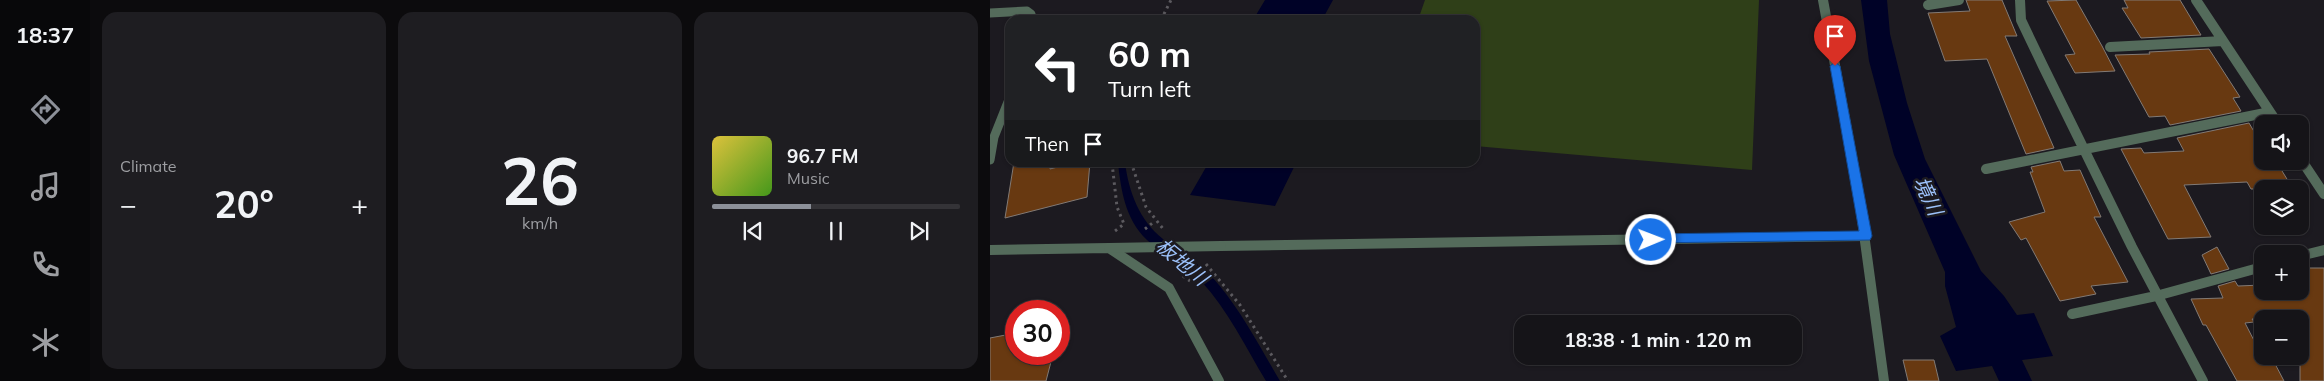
<!DOCTYPE html>
<html lang="en">
<head>
<meta charset="utf-8">
<style>
	:root { --surface:#151418; --page:#1e1d21; --text:#f1f3f6; --muted:#9d9ea2; --line:#343337; --accent:#8c9099 }
	body { margin:0; font-family:Mulish,"Noto Sans JP",sans-serif; background:var(--page); color:var(--text); height:100vh; display:flex; flex-direction:column; font-size:19px; white-space:nowrap }
	* { box-sizing:border-box; margin:0 }
	p { font-size:16px; color:var(--muted) }
	.icon { flex:none; width:28px; height:28px; fill:none; stroke:currentColor; stroke-width:2; stroke-linecap:round; stroke-linejoin:round }
	.map { position:relative; flex:1; overflow:hidden }
	.sheet { display:flex; flex-direction:column; gap:12px; padding:12px; background:#0c0b0d; width:900px }
	.sheet>* { flex:none }
	.top-card { position:absolute; left:15px; top:15px; width:475px; height:152px; border-radius:15px; box-shadow:0 1px 4px #0004,0 0 0 1px var(--line); background:#202124; color:#fff; overflow:hidden }
	.controls { position:absolute; left:1264px; top:115px; display:grid; gap:10px }
	.controls a { display:grid; place-items:center; width:55px; height:55px; border-radius:10px; background:var(--surface); box-shadow:0 1px 4px #0004,0 0 0 1px var(--line); font-size:25px }
	.speed { position:absolute; left:15px; top:300px; display:flex; gap:10px; font-size:25px; font-weight:700; text-align:center }
	.speed>* { display:grid; place-content:center; width:65px; height:65px; border-radius:50%; background:var(--surface); box-shadow:0 1px 4px #0004,0 0 0 1px var(--line); line-height:1 }
	.speed .limit { border:8px solid #d22; background:#fff; color:#111 }
	.pin { position:absolute; display:grid; place-items:center; width:42px; height:42px; color:#fff; margin:-51px -21px; border-radius:50% 50% 50% 0; rotate:-45deg; box-shadow:0 0 5px #0007 }
	.pin .icon { rotate:45deg }
	.me { position:absolute; width:55px; margin:-28px; rotate:89deg; stroke-linejoin:round; filter:drop-shadow(0 0 4px #0008) }
	.turn { display:flex; align-items:center; gap:18px; height:105px; padding:0 20px; font-size:22px }
	.turn .icon { width:65px; height:65px; stroke-width:2.5 }
	.turn b { display:block; font-size:35px; line-height:42px }
	.then { display:flex; align-items:center; height:48px; padding:0 20px; background:#0003; gap:10px; font-size:19px }
	.big { font-size:38px; font-weight:700; line-height:1.1 }
	.sheet .tile { flex:1; display:flex; flex-direction:column; justify-content:center; gap:8px; min-width:0; padding:0 18px; border-radius:15px; background:var(--page) }
	.sheet .dial { align-items:center; gap:0 }
	.dial b { font-size:65px; line-height:1 }
	.song { display:flex; align-items:center; gap:15px }
	.cover { width:60px; height:60px; border-radius:8px; background:linear-gradient(135deg,hsl(50 70% 55%),hsl(100 70% 35%)) }
	.played { height:5px; border-radius:2px; background:linear-gradient(90deg,var(--accent) 40%,var(--line) 40%) }
	.keys { display:flex; justify-content:space-around; direction:ltr }
	.heat { display:flex; justify-content:space-between; align-items:center; font-size:28px; direction:ltr }
	.sheet .tiles { flex:1; display:grid; gap:12px; grid-template-columns:repeat(3,1fr) }
	.trip { position:absolute; left:524px; top:315px; width:288px; height:50px; border-radius:15px; background:var(--surface); box-shadow:0 1px 4px #0004,0 0 0 1px var(--line); font-weight:700; line-height:50px; text-align:center }
	main { display:flex; flex:1; min-height:0 }
	.dock { display:flex; flex-direction:column; width:90px; justify-content:space-around; align-items:center; background:#08080a; color:var(--muted) }
	.dock .icon { width:35px; height:35px }
	.dock .selected { color:var(--accent) }
	.dock b { font-size:22px; color:var(--text) }
	.map>svg:first-child { display:block }
</style>
</head>
<body>
<main>
<nav class="dock">
<b>18:37</b>
<svg class="icon selected" aria-label="directions" viewBox="0 0 24 24"><path d="M12 3l9 9-9 9-9-9zM9 14v-3h6M13 9l2 2-2 2"/></svg>
<svg class="icon" aria-label="music" viewBox="0 0 24 24"><path d="M9 18V5l10-2v13"/><circle cx="6" cy="18" r="3"/><circle cx="16" cy="16" r="3"/></svg>
<svg class="icon" aria-label="phone" viewBox="0 0 24 24"><path d="M5 4h4l2 5-3 2q2 4 5 5l2-3 5 2v4C11 20 4 13 5 4z"/></svg>
<svg class="icon" aria-label="climate" viewBox="0 0 24 24"><path d="M12 3v18M4 7l16 10M4 17L20 7"/></svg>
</nav>
<section class="sheet">
<div class="tiles">
<div class="tile"><p>Climate</p>
<div class="heat"><a>−</a><b class="big">20°</b><a>+</a></div>
</div>
<div class="tile dial"><b>26</b><p>km/h</p></div>
<div class="tile">
<div class="song"><i class="cover"></i><div><b>96.7 FM</b><p>Music</p></div></div>
<div class="played"></div>
<div class="keys"><svg class="icon" aria-label="previous" viewBox="0 0 24 24"><path d="M18 5L8 12l10 7zM5 5v14"/></svg><svg class="icon" aria-label="pause" viewBox="0 0 24 24"><path d="M8 5v14M16 5v14"/></svg><svg class="icon" aria-label="next" viewBox="0 0 24 24"><path d="M6 5l10 7-10 7zM19 5v14"/></svg></div>
</div>
</div>
</section>
<div class="map">
<svg width="1334" height="381" viewBox="0 0 1334 381">
	<rect width="100%" height="100%" fill="#1c1a20"/>
	<path fill="#2f3f18" d="M435,0H769L762,170L485,146V20H428Z"/>
	<path fill="#000227" d="M275,0H343L332,20H263Z
		M871,0H897L900,34L917,103L935,159L991,271L1014,296L1027,315L1044,313L1063,356L1032,360L1042,381H1009L1002,366L966,371L950,336L966,327L955,286V272L904,155L879,61Z
		M219,162H306V163L285,206L200,195Z
		M128,163H135C139,192 149,220 173,239C191,254 214,266 229,285C253,314 271,349 290,381H276C256,348 238,310 211,281C196,264 173,255 157,240C135,219 131,190 128,163Z"/>
	<path fill="#683911" stroke="#827a75" d="M976,0H1012L1027,36H1015L1064,148L1036,154L997,59L955,61L938,13L980,11Z
		M1086,0L1112,46L1125,71L1085,73L1075,55L1085,54L1057,1Z
		M1134,0H1190L1211,35L1151,38L1132,8H1138Z
		M1219,49L1250,97L1243,98L1251,111L1180,125L1175,116L1159,117L1125,55L1160,54L1159,52Z
		M1259,123L1272,145V161H1286L1303,189H1261L1257,182L1194,185L1221,237L1178,239L1131,149L1151,148L1154,153L1194,151L1187,138Z
		M1070,161L1074,171L1090,170L1111,217H1104L1138,282L1101,286L1106,294L1070,301L1036,238L1031,240L1019,222L1055,212L1040,172H1043L1041,167Z
		M24,162H61L60,169L87,162H100L97,197L15,218Z
		M1227,247L1239,269L1221,274L1212,255Z
		M1310,268H1334V381H1310V319H1262L1264,322L1255,323L1272,356L1277,361L1283,360L1294,381H1247L1216,325H1213L1201,299L1233,298L1228,286L1245,281L1248,286L1272,285V291H1310Z
		M26,333V354H63L56,381H0V338Z
		M913,360H944L949,381H918Z"/>
	<g fill="none" stroke-linecap="round" stroke-linejoin="round">
		<path stroke="#5c5a5f" stroke-width="3" stroke-dasharray="2.5 4" stroke-linecap="butt" d="M171,20L181,0
			M141,162L156,207L174,230
			M122,163L127,207L134,224L125,231
			M155,229L165,221
			M216,264L250,305L298,381
			M193,276L200,281"/>
		<path stroke="#546b5b" stroke-width="9" d="M0,13L37,11L41,14L42,20
			M0,160L4,137L20,97"/>
		<path stroke="#546b5b" stroke-width="10" d="M1030,0L1031,20L1053,66L1142,247L1213,381
			M1206,0L1288,124
			M938,5L969,0
			M1120,47L1233,41
			M1310,158L1334,194
			M996,169L1280,112
			M231,246L876,236
			M0,250L119,248L179,288L229,381
			M1310,256L1334,250
			M1082,314L1166,296L1272,267"/>
		<path stroke="#546b5b" stroke-width="10" d="M833,0L868,190L894,381"/>
		<path stroke="#546b5b" stroke-width="10" d="M119,248L231,246"/>
	</g>
	<path fill="#1a73e8" stroke="#114b97" d="M845,62L850,66L882,236L880,240L657,243L655,240L661,234L869,231L840,66Z"/>
	<g text-anchor="middle" stroke-width="5" stroke-linejoin="round" paint-order="stroke">
		<g font-size="20" font-style="italic" fill="#9cc1fa" stroke="#1c1a20">
			<text transform="translate(938 196) rotate(65)" y="7">境川</text>
			<text transform="translate(192 262) rotate(40)" y="7">板地川</text>
		</g>
	</g>
</svg>
<div class="controls">
<a><svg class="icon" aria-label="sound" viewBox="0 0 24 24"><path d="M4 9h4l5-4v14l-5-4H4zM17 9q2 3 0 6"/></svg></a>
<a><svg class="icon" aria-label="layers" viewBox="0 0 24 24"><path d="M12 4l9 5-9 5-9-5zM3 14l9 5 9-5"/></svg></a>
<a>+</a>
<a>−</a>
</div>
<div class="speed"><div class="limit">30</div></div>
<div class="pin" style="left:845px;top:66px;background:#d93025"><svg class="icon" aria-label="arrive" viewBox="0 0 24 24"><path d="M6 21V4h12l-3 4 3 4H6"/></svg></div>
<svg class="me" style="left:661px;top:240px" viewBox="-20 -20 40 40"><circle r="17" fill="#1a73e8" stroke="#fff" stroke-width="3"/><path d="M0-11L8 9 0 5-8 9z" fill="#fff"/></svg>
<div class="trip">18:38 · 1 min · 120 m</div>
<div class="top-card">
<div class="turn"><svg class="icon" aria-label="left" viewBox="0 0 24 24"><path d="M17 20v-9H6M10 6l-5 5 5 5"/></svg><div><b>60 m</b>Turn left</div></div>
<div class="then">Then<svg class="icon" aria-label="arrive" viewBox="0 0 24 24"><path d="M6 21V4h12l-3 4 3 4H6"/></svg></div>
</div>
</div>
</main>
</body>
</html>
